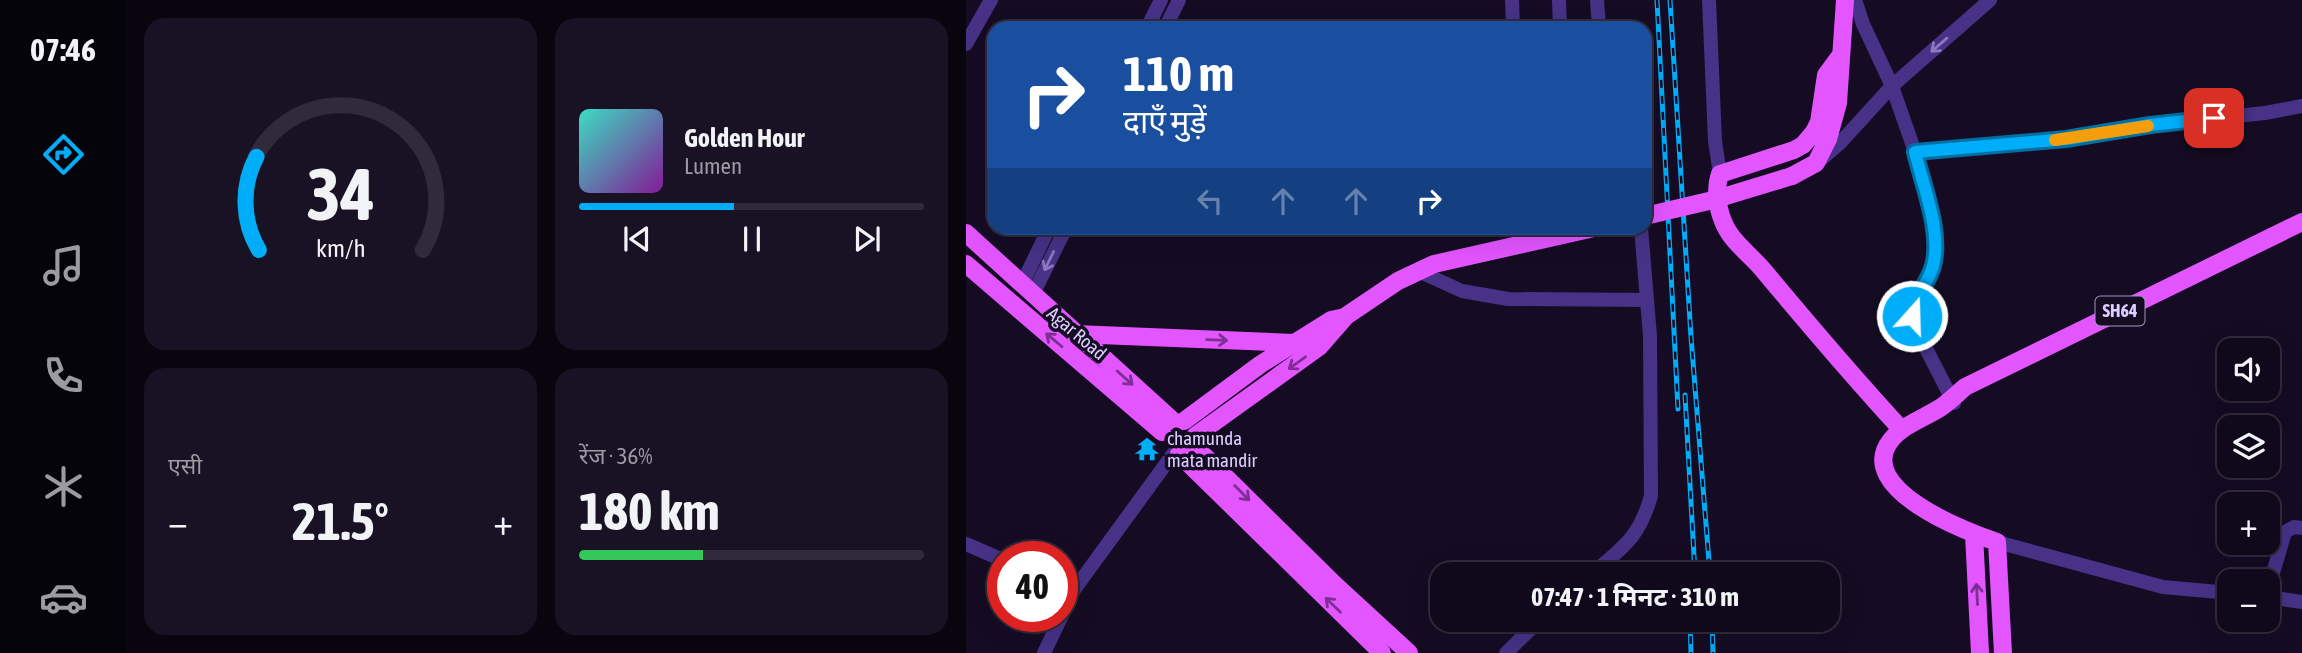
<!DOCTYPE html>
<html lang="hi">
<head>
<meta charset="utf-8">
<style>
	:root { --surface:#10091b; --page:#191224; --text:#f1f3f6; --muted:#9c9aa3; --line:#302a3a; --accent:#00adf9 }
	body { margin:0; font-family:"Asap Condensed","Noto Sans Devanagari",sans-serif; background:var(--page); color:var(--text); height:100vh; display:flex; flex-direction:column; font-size:26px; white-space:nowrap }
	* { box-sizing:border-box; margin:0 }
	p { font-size:23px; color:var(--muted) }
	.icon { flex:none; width:38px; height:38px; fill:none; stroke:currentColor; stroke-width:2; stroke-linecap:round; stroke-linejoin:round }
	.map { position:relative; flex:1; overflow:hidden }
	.panel { display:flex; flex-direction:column; gap:18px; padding:18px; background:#09050f; width:840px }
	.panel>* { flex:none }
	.guide { position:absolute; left:21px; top:21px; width:665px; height:214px; border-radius:21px; box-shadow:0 7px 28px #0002,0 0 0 2px var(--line); background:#1a4fa0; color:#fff; overflow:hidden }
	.buttons { position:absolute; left:1251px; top:338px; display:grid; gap:14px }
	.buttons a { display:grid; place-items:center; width:63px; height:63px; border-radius:14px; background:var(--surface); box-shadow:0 7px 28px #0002,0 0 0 2px var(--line); font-size:35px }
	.speed { position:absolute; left:21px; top:541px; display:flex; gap:14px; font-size:35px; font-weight:700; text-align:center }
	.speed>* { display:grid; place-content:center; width:91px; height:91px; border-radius:50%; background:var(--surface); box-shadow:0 7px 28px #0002,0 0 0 2px var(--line); line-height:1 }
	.speed .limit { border:10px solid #d22; background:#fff; color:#111 }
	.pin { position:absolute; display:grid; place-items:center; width:60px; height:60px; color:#fff; margin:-30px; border-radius:14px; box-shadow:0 4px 10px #0006 }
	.me { position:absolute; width:77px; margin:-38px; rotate:20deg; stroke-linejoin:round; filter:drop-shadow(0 0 5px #0008) }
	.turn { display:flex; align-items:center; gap:24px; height:147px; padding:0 21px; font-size:32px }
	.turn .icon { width:91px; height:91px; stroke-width:2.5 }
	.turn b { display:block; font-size:49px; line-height:60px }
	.lanes { display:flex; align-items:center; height:66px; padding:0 21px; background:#0003; justify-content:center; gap:35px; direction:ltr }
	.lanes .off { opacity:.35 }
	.big { font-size:52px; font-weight:700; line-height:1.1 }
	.panel .tile { flex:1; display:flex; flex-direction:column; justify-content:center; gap:10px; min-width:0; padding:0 24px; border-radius:21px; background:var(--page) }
	.panel .dial { align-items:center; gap:0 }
	.dial svg { height:182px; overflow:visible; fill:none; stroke:var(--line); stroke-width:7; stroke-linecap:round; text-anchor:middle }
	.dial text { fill:var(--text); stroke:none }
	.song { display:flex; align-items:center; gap:21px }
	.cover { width:84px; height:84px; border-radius:10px; background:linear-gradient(135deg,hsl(170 70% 55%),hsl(290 70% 35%)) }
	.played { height:7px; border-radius:4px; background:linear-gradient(90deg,var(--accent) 45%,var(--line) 45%) }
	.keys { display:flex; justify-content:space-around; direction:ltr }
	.heat { display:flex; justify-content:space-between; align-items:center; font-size:38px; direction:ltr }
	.charge { height:10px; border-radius:5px; background:linear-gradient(90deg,#34c759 36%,var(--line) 0) }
	.panel .tiles { flex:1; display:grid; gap:18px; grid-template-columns:repeat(2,1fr) }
	.trip { position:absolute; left:464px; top:562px; width:410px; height:70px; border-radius:21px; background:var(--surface); box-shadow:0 7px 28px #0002,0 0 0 2px var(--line); font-weight:700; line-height:70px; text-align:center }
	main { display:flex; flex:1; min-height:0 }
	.menu { display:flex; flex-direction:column; width:126px; justify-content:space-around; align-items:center; background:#06040b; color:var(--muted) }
	.menu .icon { width:49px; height:49px }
	.menu .current { color:var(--accent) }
	.menu b { font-size:32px; color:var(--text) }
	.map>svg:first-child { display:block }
</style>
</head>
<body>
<main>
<nav class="menu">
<b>07:46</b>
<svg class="icon current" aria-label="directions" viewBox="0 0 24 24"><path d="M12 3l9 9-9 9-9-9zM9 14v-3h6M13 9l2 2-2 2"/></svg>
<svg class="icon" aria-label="music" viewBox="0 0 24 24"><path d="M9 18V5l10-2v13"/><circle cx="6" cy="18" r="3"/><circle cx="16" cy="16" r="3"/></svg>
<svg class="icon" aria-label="phone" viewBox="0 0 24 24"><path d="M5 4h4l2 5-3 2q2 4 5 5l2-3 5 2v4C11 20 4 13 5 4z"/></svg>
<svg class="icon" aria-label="climate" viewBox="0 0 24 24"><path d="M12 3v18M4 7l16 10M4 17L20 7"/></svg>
<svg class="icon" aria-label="car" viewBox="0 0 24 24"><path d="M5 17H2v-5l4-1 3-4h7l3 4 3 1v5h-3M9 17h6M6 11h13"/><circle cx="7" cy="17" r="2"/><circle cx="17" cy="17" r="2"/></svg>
</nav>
<section class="panel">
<div class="tiles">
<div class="tile dial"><svg viewBox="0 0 100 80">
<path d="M14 69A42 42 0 1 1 86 69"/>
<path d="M14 69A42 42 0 0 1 13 28" stroke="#00adf9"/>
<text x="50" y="56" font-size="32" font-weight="700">34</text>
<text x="50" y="72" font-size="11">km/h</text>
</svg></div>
<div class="tile">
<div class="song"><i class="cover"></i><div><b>Golden Hour</b><p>Lumen</p></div></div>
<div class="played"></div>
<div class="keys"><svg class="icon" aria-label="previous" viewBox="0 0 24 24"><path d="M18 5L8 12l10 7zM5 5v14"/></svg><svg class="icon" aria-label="pause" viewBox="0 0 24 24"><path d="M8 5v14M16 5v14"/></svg><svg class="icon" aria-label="next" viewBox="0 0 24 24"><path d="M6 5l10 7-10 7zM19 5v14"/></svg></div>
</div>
<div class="tile"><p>एसी</p>
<div class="heat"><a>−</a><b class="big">21.5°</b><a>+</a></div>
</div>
<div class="tile"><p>रेंज · 36%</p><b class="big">180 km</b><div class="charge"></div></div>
</div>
</section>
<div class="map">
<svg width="1336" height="653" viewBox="0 0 1336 653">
	<rect width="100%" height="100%" fill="#150c24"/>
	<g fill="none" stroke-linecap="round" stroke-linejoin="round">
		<path stroke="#473287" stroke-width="14" d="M546,0L547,28
			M593,0L594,28
			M631,0L633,28
			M743,0L749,141L754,174
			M889,0L897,24L926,86L949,152L969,232V255L966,270L947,305L950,329L988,403
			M181,28L195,0
			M199,28L213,0
			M0,44L25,0
			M949,152L1100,140L1184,125L1299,113L1336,106
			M852,162L874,143L926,86L1024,0
			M452,271L496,291L542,299L680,300
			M56,284L83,228
			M67,294L100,228
			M1031,542L1197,587L1264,593
			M0,544L37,560
			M626,574C658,546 673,538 685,496L684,336L675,228
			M96,586L108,590L207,454
			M1302,590L1319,532L1328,527L1336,528
			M1302,597L1336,602
			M78,653L108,590
			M540,653L574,620"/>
		<path stroke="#e355ff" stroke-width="18" d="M874,56L860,75L853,122L848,132L837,145L828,150L754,174C749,188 751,207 757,221C764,241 785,255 798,271C843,325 888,378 936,430
			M826,176L850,163L862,139L872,103L879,0
			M0,233L207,421
			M0,264L196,432
			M109,334L328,343
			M218,421L295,364L365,320L379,317
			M229,436L353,347L380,316L432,281L468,264L628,228
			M227,445L369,585L443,653
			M213,454L416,653
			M1008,534L1014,653
			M1037,653L1031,542C1000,532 887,488 925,440C937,425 958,418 974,408C983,402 991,394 999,387L1336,222"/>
		<g stroke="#00adf9" stroke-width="5">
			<path id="rail" d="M691,0L712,409
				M704,0L725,337L744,574
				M719,395L729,574
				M724,620L725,653
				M746,620L747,653"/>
		</g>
		<use href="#rail" stroke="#150c24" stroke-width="2.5" stroke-dasharray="8" stroke-linecap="butt"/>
		<path stroke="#e355ff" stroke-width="18" d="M679,216L747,200L826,176"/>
	</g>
	<defs><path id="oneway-shaft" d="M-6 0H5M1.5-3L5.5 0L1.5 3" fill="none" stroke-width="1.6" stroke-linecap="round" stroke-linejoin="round" transform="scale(1.75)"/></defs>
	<g stroke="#8b78bd">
		<use href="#oneway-shaft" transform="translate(973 45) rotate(139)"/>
		<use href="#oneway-shaft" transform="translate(83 261) rotate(116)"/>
	</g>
	<g stroke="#7c3092">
		<use href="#oneway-shaft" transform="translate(88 340) rotate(-140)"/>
		<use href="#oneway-shaft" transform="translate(251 340) rotate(2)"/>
		<use href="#oneway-shaft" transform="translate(331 363) rotate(144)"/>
		<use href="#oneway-shaft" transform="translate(159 378) rotate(42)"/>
		<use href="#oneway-shaft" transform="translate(276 493) rotate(45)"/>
		<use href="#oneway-shaft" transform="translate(1011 594) rotate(-93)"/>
		<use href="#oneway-shaft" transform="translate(367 605) rotate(-136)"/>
	</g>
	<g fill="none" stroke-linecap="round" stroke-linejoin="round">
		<g stroke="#0070a2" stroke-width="18">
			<path id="route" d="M946,316C947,297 962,284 967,266C976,232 957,186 949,152L1100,139L1184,125L1248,118"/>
		</g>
		<use href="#route" stroke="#00adf9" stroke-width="12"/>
		<path stroke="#f59e0b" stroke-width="12" d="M1089,140L1182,126"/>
	</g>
	<defs>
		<g id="temple-bare" transform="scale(1.89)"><path d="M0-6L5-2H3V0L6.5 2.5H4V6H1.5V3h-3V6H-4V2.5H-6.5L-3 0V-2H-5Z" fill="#00adf9" stroke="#150c24" stroke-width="2.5" paint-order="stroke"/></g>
	</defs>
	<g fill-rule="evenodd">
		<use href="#temple-bare" x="181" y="449"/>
	</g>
	<g text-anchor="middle" stroke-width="7" stroke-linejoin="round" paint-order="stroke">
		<rect fill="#150c24" stroke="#a294bd" stroke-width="2" x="1129.5" y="296.5" width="49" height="29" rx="5"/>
		<g font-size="18" font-weight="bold" fill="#deceff">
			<text x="1154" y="317">SH64</text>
		</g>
		<g font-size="19" fill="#deceff" stroke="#150c24">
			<text transform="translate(111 333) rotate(40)" y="7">Agar Road</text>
		</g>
		<g font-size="19" fill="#deceff" stroke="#150c24" text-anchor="start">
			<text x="201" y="445">chamunda<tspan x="201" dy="22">mata mandir</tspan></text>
		</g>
	</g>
</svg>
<div class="buttons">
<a><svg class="icon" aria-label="sound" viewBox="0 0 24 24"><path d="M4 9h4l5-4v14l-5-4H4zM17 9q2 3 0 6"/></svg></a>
<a><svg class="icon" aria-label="layers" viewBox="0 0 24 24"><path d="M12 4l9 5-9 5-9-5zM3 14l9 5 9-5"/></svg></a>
<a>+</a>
<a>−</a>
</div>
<div class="speed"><div class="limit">40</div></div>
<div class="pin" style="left:1248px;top:118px;background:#d93025"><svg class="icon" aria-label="arrive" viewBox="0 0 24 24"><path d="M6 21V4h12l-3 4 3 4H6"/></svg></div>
<svg class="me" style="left:946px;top:316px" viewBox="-20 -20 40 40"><circle r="17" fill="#00adf9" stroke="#fff" stroke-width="3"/><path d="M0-11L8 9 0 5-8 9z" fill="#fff"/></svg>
<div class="trip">07:47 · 1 मिनट · 310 m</div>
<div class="guide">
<div class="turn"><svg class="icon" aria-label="right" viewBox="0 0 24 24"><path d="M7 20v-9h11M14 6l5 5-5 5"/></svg><div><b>110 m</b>दाएँ मुड़ें</div></div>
<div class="lanes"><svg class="icon off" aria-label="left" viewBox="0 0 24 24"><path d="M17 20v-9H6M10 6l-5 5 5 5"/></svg><svg class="icon off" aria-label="ahead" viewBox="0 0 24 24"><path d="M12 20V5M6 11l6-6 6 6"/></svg><svg class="icon off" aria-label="ahead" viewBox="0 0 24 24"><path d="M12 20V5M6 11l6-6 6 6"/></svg><svg class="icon" aria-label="right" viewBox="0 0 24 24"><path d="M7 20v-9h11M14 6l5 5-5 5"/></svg></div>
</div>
</div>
</main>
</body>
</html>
